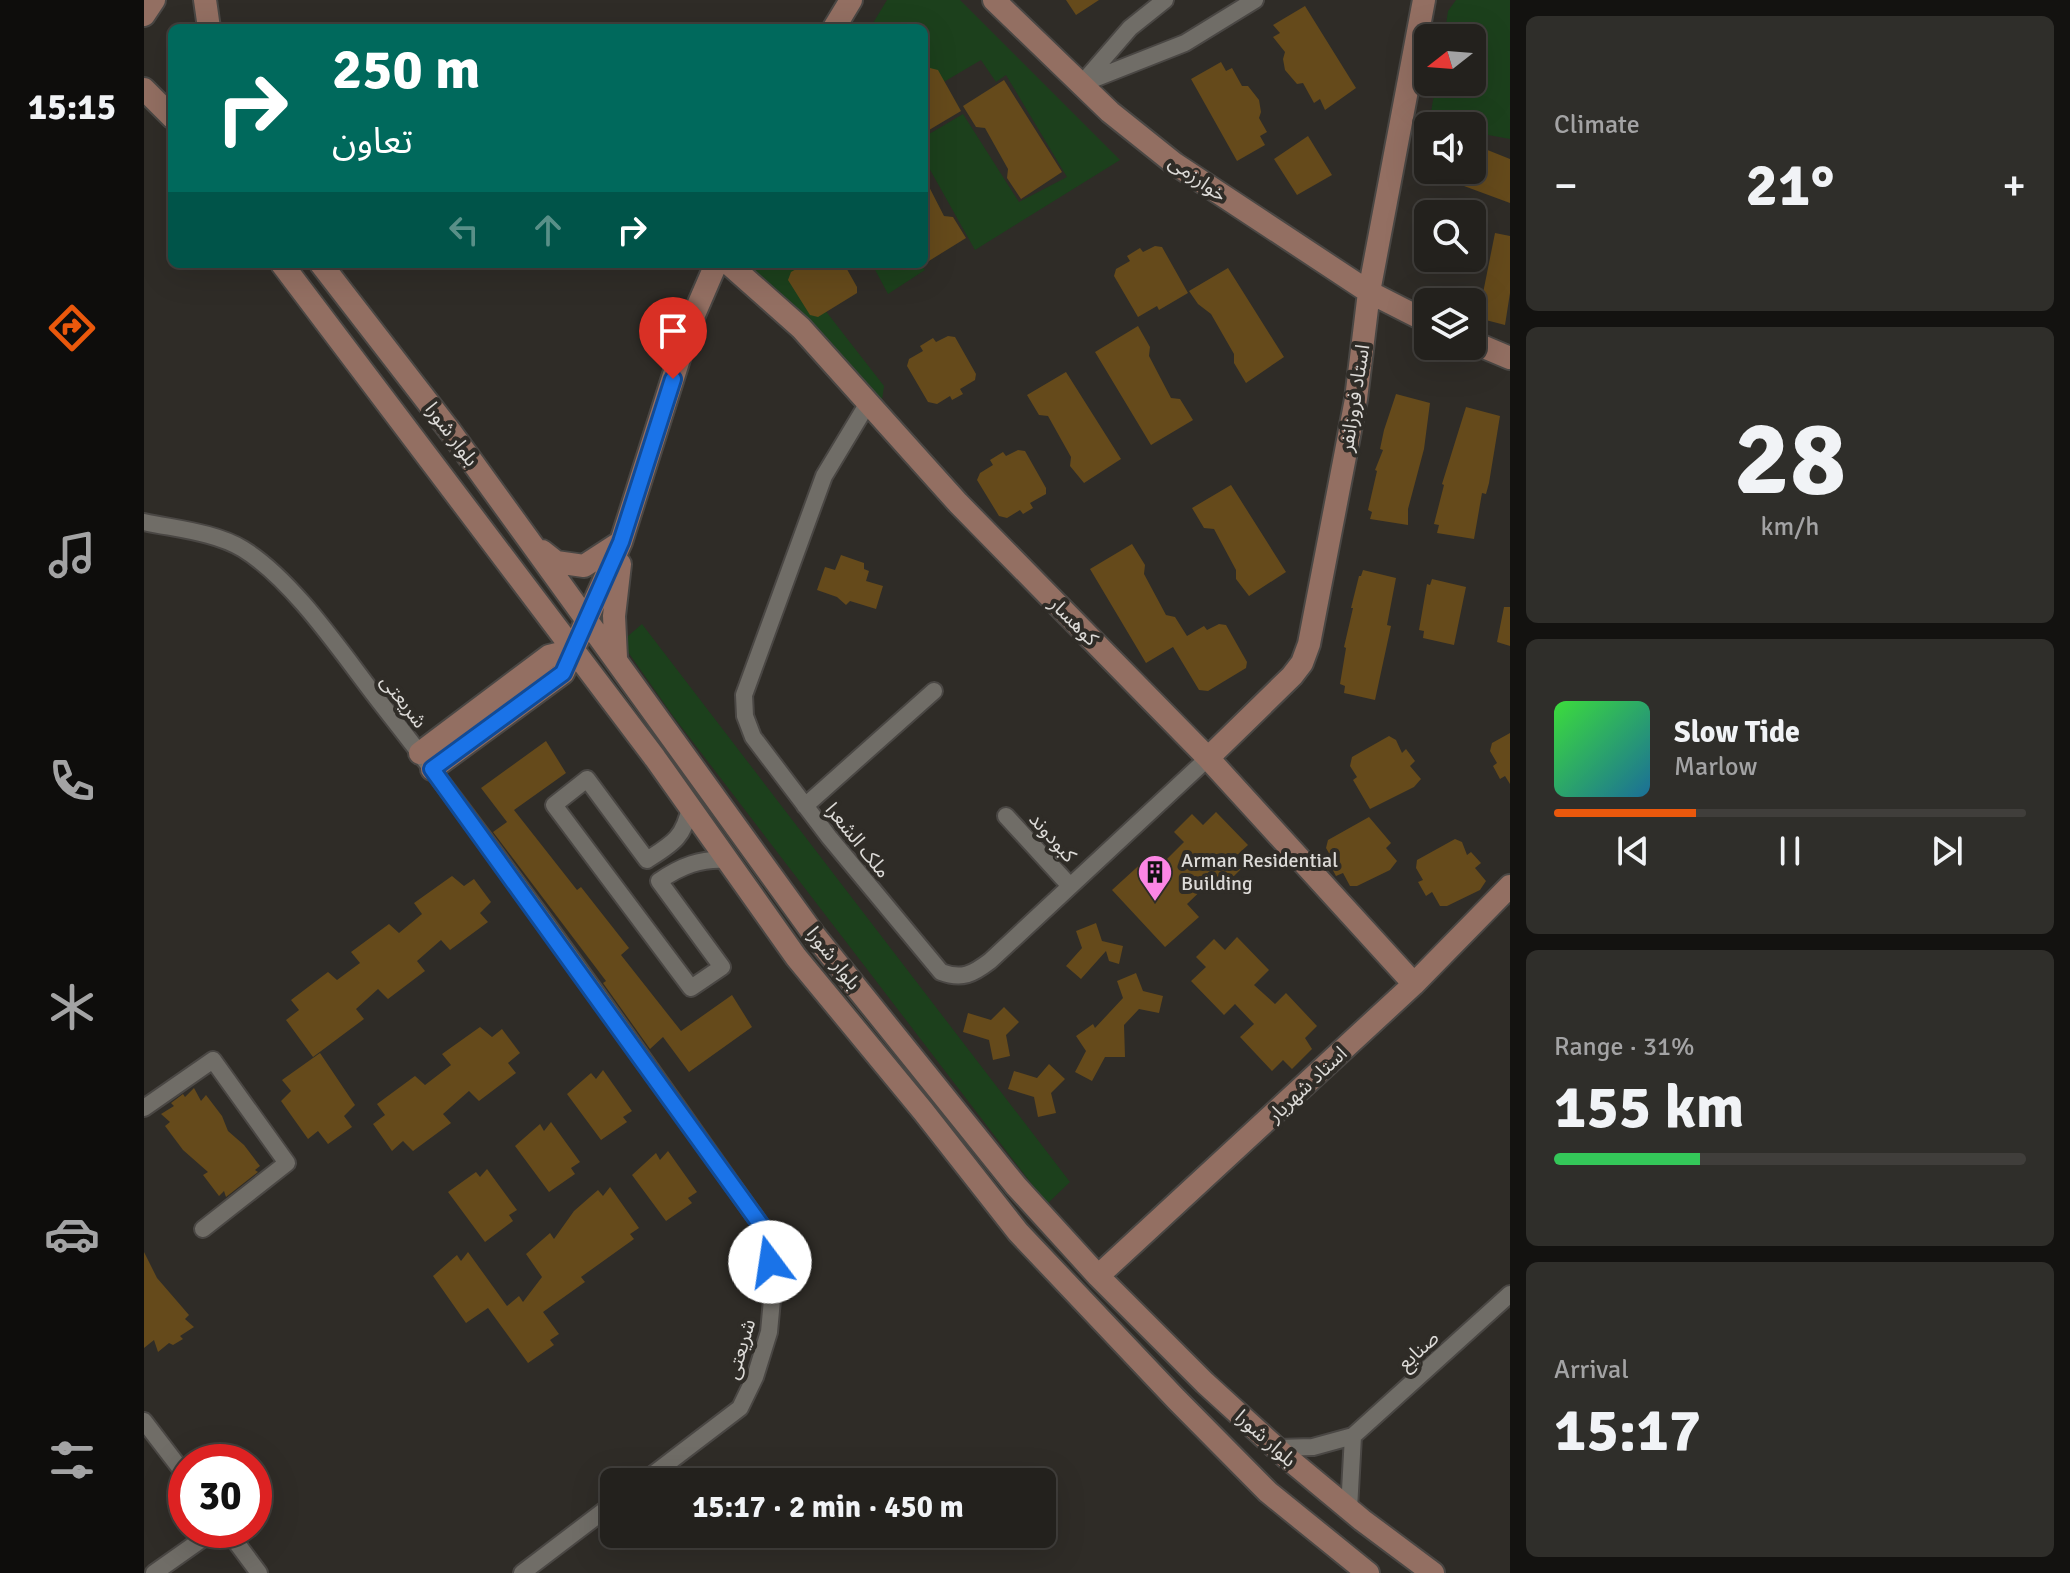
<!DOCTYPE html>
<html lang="en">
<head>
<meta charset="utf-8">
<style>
	:root { --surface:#23211d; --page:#2f2e2a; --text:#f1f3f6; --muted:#a3a3a4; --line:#403e3b; --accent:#ea580c }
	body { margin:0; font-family:Signika,"Noto Sans Arabic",sans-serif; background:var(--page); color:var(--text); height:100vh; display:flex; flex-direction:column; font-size:30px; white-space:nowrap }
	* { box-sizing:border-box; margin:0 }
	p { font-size:26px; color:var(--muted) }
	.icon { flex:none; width:44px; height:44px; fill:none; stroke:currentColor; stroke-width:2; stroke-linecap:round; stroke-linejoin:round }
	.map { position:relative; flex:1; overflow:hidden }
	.panel { display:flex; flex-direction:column; gap:16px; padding:16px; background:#131210; width:560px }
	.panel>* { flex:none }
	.top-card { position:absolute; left:24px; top:24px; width:760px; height:244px; border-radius:12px; box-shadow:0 8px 32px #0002,0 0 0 2px var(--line); background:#00695c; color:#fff; overflow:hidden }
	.needle { width:52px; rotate:253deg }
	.controls { position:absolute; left:1270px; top:24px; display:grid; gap:16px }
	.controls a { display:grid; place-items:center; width:72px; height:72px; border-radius:12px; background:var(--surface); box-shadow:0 8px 32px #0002,0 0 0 2px var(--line); font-size:40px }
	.speed { position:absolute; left:24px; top:1444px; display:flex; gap:16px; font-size:40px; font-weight:700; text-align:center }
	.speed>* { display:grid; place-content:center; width:104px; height:104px; border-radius:50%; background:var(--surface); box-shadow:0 8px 32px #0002,0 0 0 2px var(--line); line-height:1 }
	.speed .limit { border:12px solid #d22; background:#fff; color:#111 }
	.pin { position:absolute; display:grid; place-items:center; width:68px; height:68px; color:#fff; margin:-82px -34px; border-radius:50% 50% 50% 0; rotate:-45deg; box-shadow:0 0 8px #0007 }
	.pin .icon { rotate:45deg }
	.me { position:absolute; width:88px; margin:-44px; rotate:346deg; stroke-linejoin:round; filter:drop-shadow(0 0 6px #0008) }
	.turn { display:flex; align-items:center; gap:28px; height:168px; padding:0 32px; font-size:36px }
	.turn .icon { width:104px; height:104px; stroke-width:2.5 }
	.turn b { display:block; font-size:56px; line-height:68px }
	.lanes { display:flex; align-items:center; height:76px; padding:0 32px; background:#0003; justify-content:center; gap:40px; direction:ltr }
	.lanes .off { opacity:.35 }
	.big { font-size:60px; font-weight:700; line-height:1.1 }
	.panel .tile { flex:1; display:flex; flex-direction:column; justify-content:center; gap:12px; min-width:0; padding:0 28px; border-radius:12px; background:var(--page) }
	.panel .dial { align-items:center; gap:0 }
	.dial b { font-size:104px; line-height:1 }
	.song { display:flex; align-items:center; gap:24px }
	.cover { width:96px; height:96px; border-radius:12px; background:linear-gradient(135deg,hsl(120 70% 55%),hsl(200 70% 35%)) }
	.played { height:8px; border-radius:4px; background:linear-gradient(90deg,var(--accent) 30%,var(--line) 30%) }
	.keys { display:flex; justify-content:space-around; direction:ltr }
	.heat { display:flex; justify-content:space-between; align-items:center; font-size:44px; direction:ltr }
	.charge { height:12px; border-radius:6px; background:linear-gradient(90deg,#34c759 31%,var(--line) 0) }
	.trip { position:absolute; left:456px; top:1468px; width:456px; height:80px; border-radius:12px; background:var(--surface); box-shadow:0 8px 32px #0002,0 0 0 2px var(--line); font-weight:700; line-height:80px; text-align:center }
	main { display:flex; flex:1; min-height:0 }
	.dock { display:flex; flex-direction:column; width:144px; justify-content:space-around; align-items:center; background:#0e0d0c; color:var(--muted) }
	.dock .icon { width:56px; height:56px }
	.dock .current { color:var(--accent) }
	.dock b { font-size:36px; color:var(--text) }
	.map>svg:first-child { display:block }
</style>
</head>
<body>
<main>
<nav class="dock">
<b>15:15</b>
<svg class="icon current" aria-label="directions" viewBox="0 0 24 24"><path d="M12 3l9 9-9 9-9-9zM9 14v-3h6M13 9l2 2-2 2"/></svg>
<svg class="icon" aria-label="music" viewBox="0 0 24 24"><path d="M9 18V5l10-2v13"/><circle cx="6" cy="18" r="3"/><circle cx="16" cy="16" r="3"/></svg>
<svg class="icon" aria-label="phone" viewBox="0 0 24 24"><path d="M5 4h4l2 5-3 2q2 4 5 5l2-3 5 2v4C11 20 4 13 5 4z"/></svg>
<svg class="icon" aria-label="climate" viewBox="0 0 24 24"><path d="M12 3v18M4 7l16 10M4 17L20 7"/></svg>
<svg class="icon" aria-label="car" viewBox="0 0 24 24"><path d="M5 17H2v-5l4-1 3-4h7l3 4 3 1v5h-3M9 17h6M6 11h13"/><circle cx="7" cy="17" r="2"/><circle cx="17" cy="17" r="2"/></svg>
<svg class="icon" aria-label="filters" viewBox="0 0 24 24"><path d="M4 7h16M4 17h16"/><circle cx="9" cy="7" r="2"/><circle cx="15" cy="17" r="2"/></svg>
</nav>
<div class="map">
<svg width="1366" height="1573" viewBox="0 0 1366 1573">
	<rect width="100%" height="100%" fill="#2f2c27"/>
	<path fill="#1c401c" d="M743,0H816L976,160L831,250L780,159V137L819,114L875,202L923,177L862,75L852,82L837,60L798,83L782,65L780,66V28H726Z
		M1312,0H1366V139L1328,132V126L1285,124L1292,82H1328V38H1300L1304,11Z
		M608,264H653L677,305L740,386L738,400L611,274Z
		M728,264H777L781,270L744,294Z
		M498,624L926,1182L903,1204L529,716L477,642Z"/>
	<path fill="#654a1b" d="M922,0H955L932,15Z
		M1161,6L1212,88L1181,110L1176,99L1170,103L1159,83L1153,84L1141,70L1139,59L1141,52L1129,37L1136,33L1129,25Z
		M1077,62L1082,71L1088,68L1098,86H1104L1115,100L1117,112L1115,118L1123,132L1116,136L1121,145L1093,161L1047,79Z
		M786,68L794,70L817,111L780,133V72Z
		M860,80L918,172L877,199L863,178L864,169L841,128L832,127L819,106Z
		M1164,136L1188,175L1153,195L1130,159Z
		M1336,147L1366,159V203L1320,186Z
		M780,177L800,216L809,217L822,238L780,264Z
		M1351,233L1366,236V293L1361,325L1334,318Z
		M1011,246L1018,247L1044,293L1015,310L1013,306L994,317L970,276L972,269L986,261L983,256L996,248L999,252Z
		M661,264H700L713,287V293L674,317L666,315L644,280L647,272Z
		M1084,268L1140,357L1102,383L1090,363V354L1067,314L1054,304L1045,291Z
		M994,326L1006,347L1005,356L1027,398L1036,399L1049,420L1007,445L951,352Z
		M804,336L811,337L832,374L831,380L816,389L819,394L808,400L806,396L793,404L784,402L763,366L765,359L779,351L776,346L789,338L792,342Z
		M922,372L977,459L940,483L926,466L927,457L904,416L895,415L883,395Z
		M1252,394L1286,403L1280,449L1264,509V525L1226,519L1228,512L1224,510L1233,471L1231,470L1239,450L1236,449L1240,430Z
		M1322,407L1356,416L1345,483L1342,494L1338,493L1330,539L1293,533L1295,525L1290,524L1300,485L1298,484Z
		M874,450L881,451L902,488V494L886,503L889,508L879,514L876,510L863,518L855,516L833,480L836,473L849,465L846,460L859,452L862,456Z
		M1087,485L1142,572L1105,596L1092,579V570L1070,529L1060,528L1048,508Z
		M988,544L1001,565L1000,574L1022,615L1031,617L1043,636L1060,626L1063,630L1075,624L1082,625L1103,662L1102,668L1064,691L1055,690L1029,647L1002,663L946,569Z
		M697,555L720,563V569L725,571L722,581L739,586L732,609L706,601L702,605L693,597L673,590L681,567L691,570Z
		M1219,570L1252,578L1243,625L1247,626L1231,700L1200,693L1201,686L1196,684L1202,648L1200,647L1209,608H1207L1215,576H1217Z
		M1288,579L1322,587L1310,645L1279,638L1280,631L1275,630L1283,584L1286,585Z
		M1360,607H1366V646L1353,642Z
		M1366,733V784L1361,776L1356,779L1349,766L1353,763L1346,751L1348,743Z
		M1245,736L1252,740L1258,753L1262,749L1271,761L1266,766L1277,779L1270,787L1226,809L1209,780L1213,777L1206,766L1208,757Z
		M402,741L422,773L370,810L433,890L437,887L485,948L477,955L537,1031L588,995L608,1027L545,1072L519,1037L506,1049L459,983L462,981L349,832L363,822L337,788Z
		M1072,812L1104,845L1092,856L1098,868L1078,888L1069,879L1043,904L1055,917L1021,947L968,890L1002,859L1012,870L1040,842L1030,832L1048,814L1059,825Z
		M1225,817L1247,843L1242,848L1253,861L1246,870L1213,886H1206L1199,873L1192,876L1185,863L1189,860L1182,848L1184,840Z
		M1311,839L1318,842L1323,855L1327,852L1337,863L1331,868L1342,881L1336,890L1303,906H1296L1288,892L1282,896L1274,882L1279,880L1272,868L1273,860Z
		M308,876L320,886L330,879L347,902L336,913L344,922L306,950L297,940L273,961L281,971L244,999L234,989L212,1009L220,1019L169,1057L142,1020L155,1010L147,1000L184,972L193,980L216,963L207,952L245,924L255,933L278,914L270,903Z
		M952,923L958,941L979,946L975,964L965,961L962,951L937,979L922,966L938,948L932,931Z
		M1093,937L1125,970L1110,985L1131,1004L1142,993L1173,1026L1161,1038L1168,1049L1148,1069L1139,1060L1128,1071L1096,1037L1110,1024L1091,1004L1080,1015L1047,981L1062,967L1052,957L1070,939L1081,950Z
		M992,973L999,991L1019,996L1015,1013L995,1009L980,1025L981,1057H961L948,1081L931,1072L942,1051L932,1036L949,1024L951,1028L979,998L973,981Z
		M860,1007L875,1022L862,1035L866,1056L849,1060L845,1040L819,1032L824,1013L847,1020Z
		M336,1027L348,1037L358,1029L376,1053L364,1063L372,1073L335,1101L325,1091L299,1114L307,1123L269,1151L259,1141L248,1151L229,1124L241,1115L233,1104L271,1076L281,1085L307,1065L298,1054Z
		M176,1053L211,1105L200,1116L208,1127L184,1144L174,1131L164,1139L137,1101L147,1091L138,1080Z
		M905,1064L921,1079L907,1093L912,1113L894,1117L890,1097L864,1089L870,1071L893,1078Z
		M459,1070L488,1111L479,1117L483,1122L457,1140L423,1094L447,1073L452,1079Z
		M50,1088L57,1101L62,1095L78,1116L84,1131L100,1145L116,1166L111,1170L114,1172L82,1197L80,1191L75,1196L59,1175L64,1172L39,1150L21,1126L26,1122L17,1114L30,1106L27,1103L39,1094L41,1097Z
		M407,1122L436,1162L427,1168L431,1174L405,1192L371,1146L396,1124L400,1131Z
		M524,1151L553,1192L544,1198L548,1203L522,1221L488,1175L512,1153L516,1160Z
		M343,1169L373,1210L365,1215L369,1221L341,1242L304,1192L332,1172L336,1177Z
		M466,1187L495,1228L486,1234L490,1239L437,1277L441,1282L399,1312L415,1334L406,1340L410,1345L384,1363L344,1308L322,1323L289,1276L313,1255L317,1261L324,1252L363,1306L375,1296L379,1302L398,1277L382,1254L406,1233L410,1239L430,1211L454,1190L459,1196Z
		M0,1252L13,1278L45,1315L41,1319L50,1327L36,1336L39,1339L29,1345L25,1343L14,1352L10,1340L0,1348Z"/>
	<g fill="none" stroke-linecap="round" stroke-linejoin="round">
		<g stroke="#4a4744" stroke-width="20">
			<path id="street" d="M941,80L986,28L1021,0
				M937,84L1041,43L1111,0
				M724,403L680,476L600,695L601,716L609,737L685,837L797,972C818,980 829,974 846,961L1064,758
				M0,522C32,529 71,532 99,549C151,581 201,658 239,706C374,878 498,1058 624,1235L629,1289L625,1332L611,1377L596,1408L499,1482
				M661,806L790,691
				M546,807C540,838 528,844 503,860L443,779L410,805L547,988L578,967L515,881C537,866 557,858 583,860
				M862,816L926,886
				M0,1108L69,1060L143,1163L59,1229
				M0,1421L42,1476
				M1133,1448L1169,1447L1209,1436L1366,1294
				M1205,1509L1209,1436
				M83,1530L115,1573
				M10,1573L71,1530
				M378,1573L470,1503"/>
		</g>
		<g stroke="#4a4744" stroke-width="26">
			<path id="secondary" d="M61,0L65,28
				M850,0L966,112L1031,164L1225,292L1284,322
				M0,15L10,0
				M690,28L707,0
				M0,89L28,117
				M138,264L511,758L652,957L779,1111L874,1232L1032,1399L1124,1492L1224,1573
				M177,264L306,431L671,936L872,1186L954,1276L1061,1383L1141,1456L1218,1520L1289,1573
				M585,264L657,328L814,503L1064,758L1270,984
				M1328,342L1366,358
				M398,551L412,562L440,566L477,542
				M472,658L470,616L476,564
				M276,753L405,656L429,650
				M1064,758L1148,676L1158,663L1165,644L1212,399L1225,292L1280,0
				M288,769L419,673L477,542L546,324L572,264
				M954,1276L1270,984L1366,886"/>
		</g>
		<use href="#street" stroke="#706d67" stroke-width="16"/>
		<use href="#secondary" stroke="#936f62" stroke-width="22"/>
	</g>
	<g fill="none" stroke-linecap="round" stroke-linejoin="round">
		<g stroke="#114b97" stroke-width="20">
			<path id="route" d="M529,379L477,542L419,673L288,769L624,1235L626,1262"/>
		</g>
		<use href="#route" stroke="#1a73e8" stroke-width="14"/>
	</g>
	<defs>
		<g id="building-pin" transform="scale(1.8)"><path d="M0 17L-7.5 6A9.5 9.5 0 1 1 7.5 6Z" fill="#fc86e4" stroke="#2f2c27"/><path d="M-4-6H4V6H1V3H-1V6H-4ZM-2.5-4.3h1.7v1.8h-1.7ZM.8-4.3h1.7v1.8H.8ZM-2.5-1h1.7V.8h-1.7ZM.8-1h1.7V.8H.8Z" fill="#111"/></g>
	</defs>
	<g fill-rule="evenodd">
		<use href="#building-pin" x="1011" y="872"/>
	</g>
	<g text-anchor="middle" stroke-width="8" stroke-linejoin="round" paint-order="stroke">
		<g font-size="20" fill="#dcdad7" stroke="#2f2c27">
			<text transform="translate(1054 178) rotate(35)" y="7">خوارزمی</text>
			<text transform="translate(1210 398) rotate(-81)" y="7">استاد فروزانفر</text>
			<text transform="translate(308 434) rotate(53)" y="7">بلوار شورا</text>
			<text transform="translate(930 621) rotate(45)" y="7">کوهسار</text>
			<text transform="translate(260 701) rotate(52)" y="7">شریعتی</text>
			<text transform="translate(909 837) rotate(48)" y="7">کبودوند</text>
			<text transform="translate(714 840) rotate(51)" y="7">ملک الشعرا</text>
			<text transform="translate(690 958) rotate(52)" y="7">بلوار شورا</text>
			<text transform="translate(1163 1084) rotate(-43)" y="7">استاد شهریار</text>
			<text transform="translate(596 1349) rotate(-73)" y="7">شریعتی</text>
			<text transform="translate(1274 1350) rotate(-42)" y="7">صنایع</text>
			<text transform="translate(1122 1438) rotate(42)" y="7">بلوار شورا</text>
		</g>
		<g font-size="20" fill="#dcdad7" stroke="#2f2c27" text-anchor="start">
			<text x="1037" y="867">Arman Residential<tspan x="1037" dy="23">Building</tspan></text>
		</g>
	</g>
</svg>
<div class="controls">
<a><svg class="needle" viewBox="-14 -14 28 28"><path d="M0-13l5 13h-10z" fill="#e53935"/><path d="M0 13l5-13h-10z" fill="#a3a3a4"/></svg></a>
<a><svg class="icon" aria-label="sound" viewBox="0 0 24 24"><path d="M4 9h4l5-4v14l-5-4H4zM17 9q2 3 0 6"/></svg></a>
<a><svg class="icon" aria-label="search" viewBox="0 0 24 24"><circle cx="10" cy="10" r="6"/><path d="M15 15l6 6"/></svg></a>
<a><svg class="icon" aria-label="layers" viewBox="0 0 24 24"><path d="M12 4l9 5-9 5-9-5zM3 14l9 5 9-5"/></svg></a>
</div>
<div class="speed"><div class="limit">30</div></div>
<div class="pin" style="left:529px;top:379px;background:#d93025"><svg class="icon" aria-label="arrive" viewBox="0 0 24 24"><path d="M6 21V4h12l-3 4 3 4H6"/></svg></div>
<svg class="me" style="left:626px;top:1262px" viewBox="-20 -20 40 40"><circle r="19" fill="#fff"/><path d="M0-13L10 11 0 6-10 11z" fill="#1a73e8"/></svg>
<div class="trip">15:17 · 2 min · 450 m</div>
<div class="top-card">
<div class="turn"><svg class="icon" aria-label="right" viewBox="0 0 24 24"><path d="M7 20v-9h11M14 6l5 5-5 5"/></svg><div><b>250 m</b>تعاون</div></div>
<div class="lanes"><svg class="icon off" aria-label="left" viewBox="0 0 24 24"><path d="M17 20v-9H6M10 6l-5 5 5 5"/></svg><svg class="icon off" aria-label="ahead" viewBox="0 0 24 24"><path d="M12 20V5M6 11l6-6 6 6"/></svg><svg class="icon" aria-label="right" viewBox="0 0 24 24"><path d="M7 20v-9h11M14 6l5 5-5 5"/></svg></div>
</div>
</div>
<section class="panel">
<div class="tile"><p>Climate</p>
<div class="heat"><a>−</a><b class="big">21°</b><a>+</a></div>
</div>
<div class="tile dial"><b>28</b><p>km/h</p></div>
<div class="tile">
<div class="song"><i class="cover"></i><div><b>Slow Tide</b><p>Marlow</p></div></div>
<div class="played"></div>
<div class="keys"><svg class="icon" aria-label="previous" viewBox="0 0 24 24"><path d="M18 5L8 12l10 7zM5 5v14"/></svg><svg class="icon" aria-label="pause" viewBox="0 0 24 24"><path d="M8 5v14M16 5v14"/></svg><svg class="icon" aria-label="next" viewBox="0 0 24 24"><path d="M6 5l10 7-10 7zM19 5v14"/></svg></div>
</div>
<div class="tile"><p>Range · 31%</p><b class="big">155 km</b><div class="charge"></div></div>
<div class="tile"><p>Arrival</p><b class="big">15:17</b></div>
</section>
</main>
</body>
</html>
